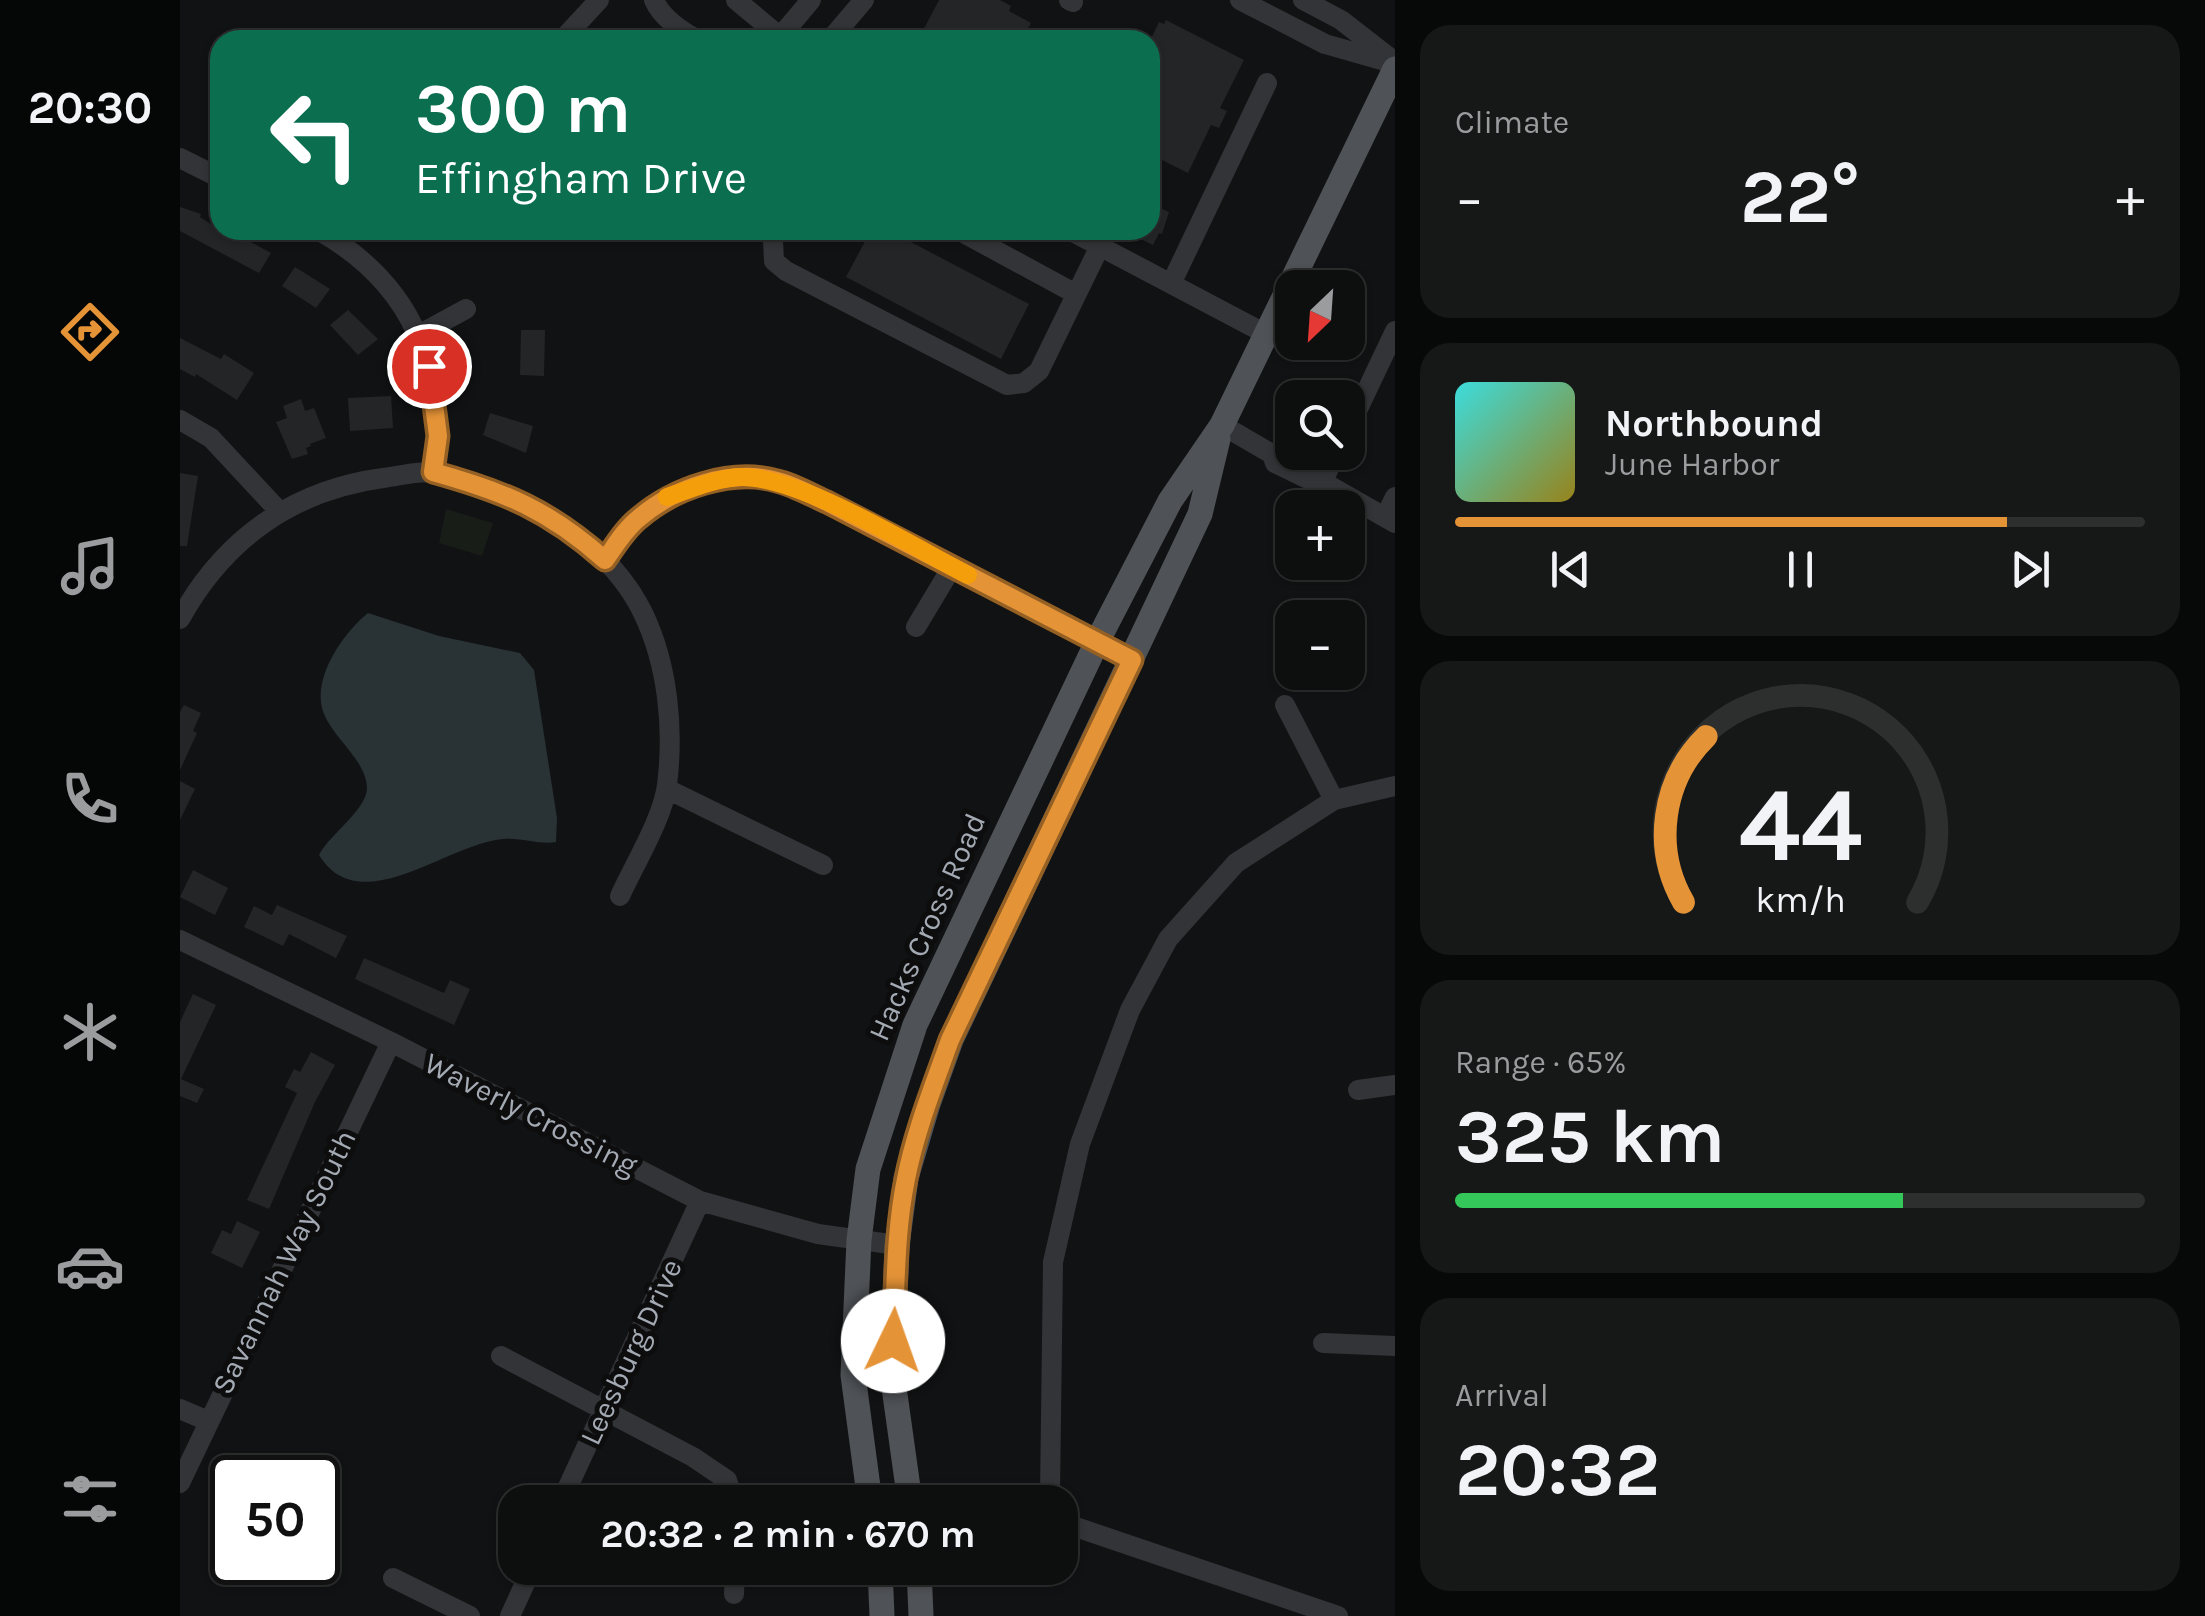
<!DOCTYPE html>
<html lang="en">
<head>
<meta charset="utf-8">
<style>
	:root { --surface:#0d0e0e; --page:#161717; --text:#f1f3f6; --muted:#9a9c9e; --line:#2d2e2e; --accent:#e59337 }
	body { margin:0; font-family:Karla,sans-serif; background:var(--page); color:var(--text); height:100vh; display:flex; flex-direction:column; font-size:38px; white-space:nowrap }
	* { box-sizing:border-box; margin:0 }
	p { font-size:32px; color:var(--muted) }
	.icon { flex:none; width:55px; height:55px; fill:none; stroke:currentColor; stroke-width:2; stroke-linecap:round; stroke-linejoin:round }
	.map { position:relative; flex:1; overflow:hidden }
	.details { display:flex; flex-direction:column; gap:25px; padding:25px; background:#070808; width:810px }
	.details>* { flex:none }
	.hud { position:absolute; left:30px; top:30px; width:950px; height:210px; border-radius:30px; box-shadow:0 2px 8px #0004,0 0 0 2px var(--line); background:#0b6e4f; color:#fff; overflow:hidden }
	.needle { width:65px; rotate:205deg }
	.controls { position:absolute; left:1095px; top:270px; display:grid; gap:20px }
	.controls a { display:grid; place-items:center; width:90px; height:90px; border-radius:20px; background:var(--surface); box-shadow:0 2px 8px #0004,0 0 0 2px var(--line); font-size:50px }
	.speed { position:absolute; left:30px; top:1455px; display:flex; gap:20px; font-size:50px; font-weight:700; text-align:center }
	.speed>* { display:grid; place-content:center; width:130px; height:130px; border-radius:50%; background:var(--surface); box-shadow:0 2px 8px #0004,0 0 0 2px var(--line); line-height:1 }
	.speed .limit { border:5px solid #111; border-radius:15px; background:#fff; color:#111 }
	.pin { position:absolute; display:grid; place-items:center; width:85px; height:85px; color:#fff; margin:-42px; border:5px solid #fff; border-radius:50%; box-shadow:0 2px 10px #0007 }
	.me { position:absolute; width:110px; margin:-55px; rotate:3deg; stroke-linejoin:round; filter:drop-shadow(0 0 8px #0008) }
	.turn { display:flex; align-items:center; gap:35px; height:210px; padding:0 40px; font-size:45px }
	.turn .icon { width:130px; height:130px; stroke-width:2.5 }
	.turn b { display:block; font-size:70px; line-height:85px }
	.big { font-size:75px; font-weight:700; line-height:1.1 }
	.details .tile { flex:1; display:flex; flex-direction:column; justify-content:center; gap:15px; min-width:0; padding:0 35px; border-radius:30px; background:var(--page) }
	.details .dial { align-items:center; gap:0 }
	.dial svg { height:260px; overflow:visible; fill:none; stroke:var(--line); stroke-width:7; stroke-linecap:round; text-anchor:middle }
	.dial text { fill:var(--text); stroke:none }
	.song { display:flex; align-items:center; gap:30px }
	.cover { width:120px; height:120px; border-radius:15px; background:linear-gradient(135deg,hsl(180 70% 55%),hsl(50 70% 35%)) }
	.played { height:10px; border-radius:5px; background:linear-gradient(90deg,var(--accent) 80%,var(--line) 80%) }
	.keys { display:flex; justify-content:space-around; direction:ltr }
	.heat { display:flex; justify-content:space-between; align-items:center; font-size:55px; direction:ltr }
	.charge { height:15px; border-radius:8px; background:linear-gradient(90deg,#34c759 65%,var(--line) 0) }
	.trip { position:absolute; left:318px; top:1485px; width:580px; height:100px; border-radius:30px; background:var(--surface); box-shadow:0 2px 8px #0004,0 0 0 2px var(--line); font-weight:700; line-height:100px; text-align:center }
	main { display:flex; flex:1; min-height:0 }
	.tab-bar { display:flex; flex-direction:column; width:180px; justify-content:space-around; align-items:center; background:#050606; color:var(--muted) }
	.tab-bar .icon { width:70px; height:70px }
	.tab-bar .active { color:var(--accent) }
	.tab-bar b { font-size:45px; color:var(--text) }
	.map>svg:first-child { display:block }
</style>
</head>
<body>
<main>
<nav class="tab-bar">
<b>20:30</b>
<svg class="icon active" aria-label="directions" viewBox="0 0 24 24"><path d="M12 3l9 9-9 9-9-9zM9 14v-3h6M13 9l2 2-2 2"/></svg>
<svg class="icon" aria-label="music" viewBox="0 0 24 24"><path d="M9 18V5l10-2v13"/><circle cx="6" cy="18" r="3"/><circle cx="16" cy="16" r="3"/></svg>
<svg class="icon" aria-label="phone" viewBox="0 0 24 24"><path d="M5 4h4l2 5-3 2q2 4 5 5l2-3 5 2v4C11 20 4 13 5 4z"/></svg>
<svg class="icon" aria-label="climate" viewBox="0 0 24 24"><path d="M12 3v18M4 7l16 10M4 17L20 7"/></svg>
<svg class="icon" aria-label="car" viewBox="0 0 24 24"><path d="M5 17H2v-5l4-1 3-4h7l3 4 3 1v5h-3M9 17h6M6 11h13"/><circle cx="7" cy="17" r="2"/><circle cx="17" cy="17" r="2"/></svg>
<svg class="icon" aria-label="filters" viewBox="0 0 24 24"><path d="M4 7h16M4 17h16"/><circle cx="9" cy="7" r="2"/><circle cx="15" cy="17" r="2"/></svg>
</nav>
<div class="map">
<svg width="1215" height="1616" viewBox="0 0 1215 1616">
	<rect width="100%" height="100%" fill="#111213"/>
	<path fill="#181d18" d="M266,509L313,523L302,556L259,543Z"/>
	<path fill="#293235" d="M188,613L259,636L340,653L354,670L377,818L376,842C359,845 341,837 323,839C268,843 180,922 139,855C150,834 188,809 187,787C185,759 154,739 144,714C130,680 163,633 188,613Z"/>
	<path fill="#242527" d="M759,0H820L831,6L829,11L851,23L842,40H738Z
		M986,20L1064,60L1040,108L1047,111L1039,128L1031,125L1008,173L970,154V41L979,22L984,24Z
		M970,203L989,212L982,234L979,233L973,245L942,230H973Z
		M0,207L21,214L20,217L40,230L56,234L91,253L79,273L0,231Z
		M691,230H708L849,304L821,359L666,277Z
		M115,267L150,289L136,308L102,286Z
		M168,310L198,339L178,355L150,325Z
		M341,330H365L364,376L340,375Z
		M0,338L41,359L44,354L74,373L57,400L16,374L15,377L0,369Z
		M211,396L213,428L170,431L168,398Z
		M121,399L125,411L134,408L146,438L130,444L131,446L126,448L128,454L112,459L96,422L107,418L103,406Z
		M310,413L353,426L346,453L303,435Z
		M0,473L18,476L7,546H0Z
		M4,705L21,713L13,731L17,733L0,770V712Z
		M0,781L15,789L0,820Z
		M13,870L48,888L35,915L0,897Z
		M97,905L167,936L156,958L109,934L103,946L64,927L74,906L92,915Z
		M184,958L264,993L270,980L290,989L274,1025L175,979Z
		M13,994L36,1005L1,1079L24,1089L17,1103L0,1096V1022Z
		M131,1052L155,1065L135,1102L89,1209L67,1200L117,1093L105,1087L114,1069L120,1072Z
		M57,1221L80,1232L62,1268L31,1253L42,1230L51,1234Z"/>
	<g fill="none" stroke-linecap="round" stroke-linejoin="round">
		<path stroke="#333438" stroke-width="20" d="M474,0C481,17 502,32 519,40
			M556,0L604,40
			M889,0L893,2
			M1060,0L1145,44L1215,64
			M1123,0L1161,20L1210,58
			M600,37L631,0
			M382,40L419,0
			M650,40L684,0
			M0,158L40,178
			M138,230C233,284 266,366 253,472
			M598,230L593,240L594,261L606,271L827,385L844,383L859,371L920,246
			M778,230L896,294
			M889,230L1086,334
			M991,284L1087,83
			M240,334L286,309
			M0,420L31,438L99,511
			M1042,425L1092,454L1095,463L1130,480L1136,478L1215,523
			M1168,430L1215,331
			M1143,481L1157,452
			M1205,517L1215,497
			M425,560C435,546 445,529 459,518C494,488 551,468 597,481C614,485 631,495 647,502L952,660
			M0,619C44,539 113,490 203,478C220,476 240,470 256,473C285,477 315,490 342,502C391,524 439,564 463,613C488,665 494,728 487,785C483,818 454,865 440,896
			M736,627L772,567
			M1105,705L1154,800
			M487,789L643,865
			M0,940L211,1042L520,1201L638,1234L717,1245
			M1178,1090L1215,1085
			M1143,1343L1215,1346
			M321,1356L513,1457L547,1480L554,1502
			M0,1409L28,1421
			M0,1483L211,1042
			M381,1502L520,1201
			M873,1502L870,1495L873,1262L900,1144L950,1010L988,939L1056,863L1154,800L1215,786
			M880,1519L881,1522L1158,1616
			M213,1578L290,1616
			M554,1594L555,1568
			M330,1616L352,1568"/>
		<path stroke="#4f5256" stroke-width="25" d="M690,1502L673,1375L679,1240L688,1169L735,1025L917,642L990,501L1042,425L1215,69
			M730,1502L712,1373L717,1245L726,1178L748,1104L771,1040L1020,514L1038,439
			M700,1568L702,1616
			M739,1568L741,1616"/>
	</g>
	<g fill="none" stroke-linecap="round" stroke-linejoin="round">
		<g stroke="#956024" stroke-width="25">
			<path id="route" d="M249,366L258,436L253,472C325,492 369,510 425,560C435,546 445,529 459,518C494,488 551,468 597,481C614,485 631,495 647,502L952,660L770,1040C754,1085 735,1132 726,1179C715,1232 716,1287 713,1341"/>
		</g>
		<use href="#route" stroke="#e59337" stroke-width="18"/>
		<path stroke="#f59e0b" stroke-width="18" d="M487,497C511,489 536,478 561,477C620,476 733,547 788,575"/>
	</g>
	<g text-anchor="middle" stroke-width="10" stroke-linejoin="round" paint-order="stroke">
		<g font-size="30" fill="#a4aab3" stroke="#0d0d0e">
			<text transform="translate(747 927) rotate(-66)" y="10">Hacks Cross Road</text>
			<text transform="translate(351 1114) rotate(27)" y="10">Waverly Crossing</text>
			<text transform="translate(104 1262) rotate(-64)" y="10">Savannah Way South</text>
			<text transform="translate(451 1352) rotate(-65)" y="10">Leesburg Drive</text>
		</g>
	</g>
</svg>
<div class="controls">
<a><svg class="needle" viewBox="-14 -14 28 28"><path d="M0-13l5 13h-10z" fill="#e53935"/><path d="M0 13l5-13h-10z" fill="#9a9c9e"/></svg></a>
<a><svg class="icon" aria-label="search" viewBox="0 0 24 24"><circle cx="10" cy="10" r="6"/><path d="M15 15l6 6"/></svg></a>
<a>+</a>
<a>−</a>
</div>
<div class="speed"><div class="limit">50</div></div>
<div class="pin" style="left:249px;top:366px;background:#d93025"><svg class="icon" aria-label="arrive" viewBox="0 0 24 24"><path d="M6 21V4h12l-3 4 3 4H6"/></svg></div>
<svg class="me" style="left:713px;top:1341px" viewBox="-20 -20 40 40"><circle r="19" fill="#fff"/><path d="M0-13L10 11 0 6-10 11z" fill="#e59337"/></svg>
<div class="trip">20:32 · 2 min · 670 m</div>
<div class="hud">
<div class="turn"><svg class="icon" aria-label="left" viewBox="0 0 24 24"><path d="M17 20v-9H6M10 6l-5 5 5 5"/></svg><div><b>300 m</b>Effingham Drive</div></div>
</div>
</div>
<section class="details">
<div class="tile"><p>Climate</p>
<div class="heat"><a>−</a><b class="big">22°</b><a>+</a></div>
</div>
<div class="tile">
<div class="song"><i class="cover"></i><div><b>Northbound</b><p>June Harbor</p></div></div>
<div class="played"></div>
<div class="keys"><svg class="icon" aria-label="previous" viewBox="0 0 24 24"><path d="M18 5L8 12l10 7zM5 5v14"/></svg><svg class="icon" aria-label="pause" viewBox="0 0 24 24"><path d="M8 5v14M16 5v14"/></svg><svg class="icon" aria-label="next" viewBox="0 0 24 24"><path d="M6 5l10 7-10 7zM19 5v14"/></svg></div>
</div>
<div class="tile dial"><svg viewBox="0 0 100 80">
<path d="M14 69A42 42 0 1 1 86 69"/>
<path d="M14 69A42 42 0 0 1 21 18" stroke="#e59337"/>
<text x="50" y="56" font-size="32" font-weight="700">44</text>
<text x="50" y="72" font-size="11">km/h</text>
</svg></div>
<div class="tile"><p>Range · 65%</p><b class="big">325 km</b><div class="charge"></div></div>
<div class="tile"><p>Arrival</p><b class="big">20:32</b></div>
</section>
</main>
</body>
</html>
